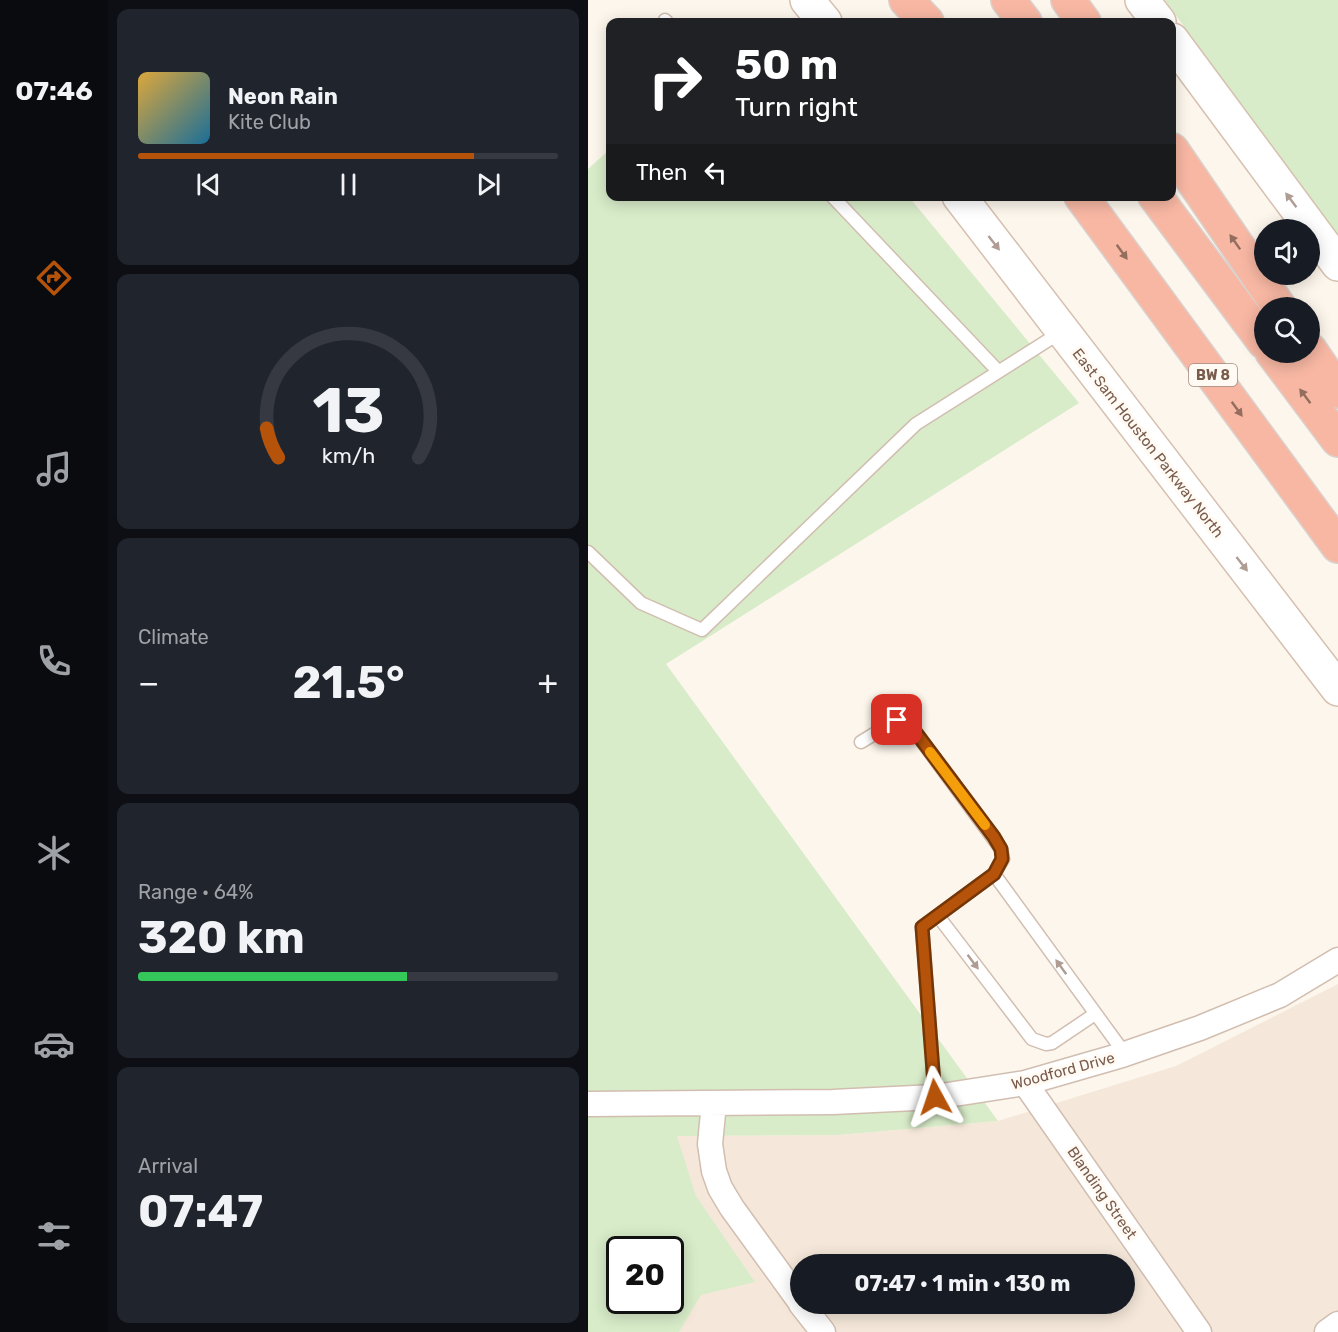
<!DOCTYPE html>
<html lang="en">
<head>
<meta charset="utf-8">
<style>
	:root { --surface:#171b24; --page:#20242c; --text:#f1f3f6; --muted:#9ea1a6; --line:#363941; --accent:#b45309 }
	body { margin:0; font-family:Rubik,sans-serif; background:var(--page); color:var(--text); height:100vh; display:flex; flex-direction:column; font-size:22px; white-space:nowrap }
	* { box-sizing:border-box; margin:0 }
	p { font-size:20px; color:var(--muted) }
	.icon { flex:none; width:33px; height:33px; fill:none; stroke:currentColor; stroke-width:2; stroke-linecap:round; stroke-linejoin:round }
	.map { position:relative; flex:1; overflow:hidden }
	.sheet { display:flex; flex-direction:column; gap:9px; padding:9px; background:#0d0f14; width:480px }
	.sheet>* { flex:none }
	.top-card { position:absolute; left:18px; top:18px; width:570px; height:183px; border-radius:12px; box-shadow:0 3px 15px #0003; background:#202124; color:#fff; overflow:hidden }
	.tools { position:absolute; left:666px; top:219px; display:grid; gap:12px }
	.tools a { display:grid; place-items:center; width:66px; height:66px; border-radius:50%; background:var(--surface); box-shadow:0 3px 15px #0003; font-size:30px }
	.speed { position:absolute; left:18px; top:1236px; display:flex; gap:12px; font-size:30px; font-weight:700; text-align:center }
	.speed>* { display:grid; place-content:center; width:78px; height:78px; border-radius:50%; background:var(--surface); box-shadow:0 3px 15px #0003; line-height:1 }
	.speed .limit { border:3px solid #111; border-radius:9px; background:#fff; color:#111 }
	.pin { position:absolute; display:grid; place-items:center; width:51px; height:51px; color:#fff; margin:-26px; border-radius:12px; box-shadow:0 3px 9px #0006 }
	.me { position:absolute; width:66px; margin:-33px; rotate:355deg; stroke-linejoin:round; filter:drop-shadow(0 0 4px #0008) }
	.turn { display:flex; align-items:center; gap:21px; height:126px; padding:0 30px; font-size:27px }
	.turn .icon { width:78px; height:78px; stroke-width:2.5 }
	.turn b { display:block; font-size:42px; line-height:51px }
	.then { display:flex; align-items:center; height:57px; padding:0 30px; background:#0003; gap:12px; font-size:22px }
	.big { font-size:45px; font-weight:700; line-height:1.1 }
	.sheet .tile { flex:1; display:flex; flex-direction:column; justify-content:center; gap:9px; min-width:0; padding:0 21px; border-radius:12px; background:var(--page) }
	.sheet .dial { align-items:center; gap:0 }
	.dial svg { height:156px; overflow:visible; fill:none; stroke:var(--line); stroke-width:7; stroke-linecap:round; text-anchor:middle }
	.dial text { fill:var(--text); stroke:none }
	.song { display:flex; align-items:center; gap:18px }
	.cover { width:72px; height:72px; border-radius:9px; background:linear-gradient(135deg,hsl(40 70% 55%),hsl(200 70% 35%)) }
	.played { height:6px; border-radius:3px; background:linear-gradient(90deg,var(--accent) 80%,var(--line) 80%) }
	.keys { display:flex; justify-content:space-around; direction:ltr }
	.heat { display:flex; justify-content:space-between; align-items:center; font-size:33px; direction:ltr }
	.charge { height:9px; border-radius:4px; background:linear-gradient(90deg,#34c759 64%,var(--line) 0) }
	.trip { position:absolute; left:202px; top:1254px; width:345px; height:60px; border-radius:30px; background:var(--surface); box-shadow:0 3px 15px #0003; font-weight:700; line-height:60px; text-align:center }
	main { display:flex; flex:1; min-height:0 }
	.dock { display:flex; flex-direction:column; width:108px; justify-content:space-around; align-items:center; background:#090b0e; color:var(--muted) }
	.dock .icon { width:42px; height:42px }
	.dock .selected { color:var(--accent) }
	.dock b { font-size:27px; color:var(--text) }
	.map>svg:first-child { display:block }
</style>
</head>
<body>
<main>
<nav class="dock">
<b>07:46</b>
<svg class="icon selected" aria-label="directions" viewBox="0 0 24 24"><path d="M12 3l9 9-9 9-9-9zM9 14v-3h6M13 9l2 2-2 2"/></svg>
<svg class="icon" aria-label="music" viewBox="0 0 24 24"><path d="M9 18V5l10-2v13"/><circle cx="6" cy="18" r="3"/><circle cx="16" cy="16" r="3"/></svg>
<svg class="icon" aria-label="phone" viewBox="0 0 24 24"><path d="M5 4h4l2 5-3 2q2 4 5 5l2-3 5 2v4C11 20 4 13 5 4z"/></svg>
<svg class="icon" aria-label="climate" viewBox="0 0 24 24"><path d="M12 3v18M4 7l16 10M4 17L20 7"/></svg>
<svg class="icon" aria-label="car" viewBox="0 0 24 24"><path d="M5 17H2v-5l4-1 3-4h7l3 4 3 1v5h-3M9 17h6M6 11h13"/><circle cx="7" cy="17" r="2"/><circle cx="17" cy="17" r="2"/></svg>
<svg class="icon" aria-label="filters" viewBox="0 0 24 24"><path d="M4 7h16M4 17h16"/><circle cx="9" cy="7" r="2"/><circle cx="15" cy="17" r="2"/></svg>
</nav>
<section class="sheet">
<div class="tile">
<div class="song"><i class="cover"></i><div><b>Neon Rain</b><p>Kite Club</p></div></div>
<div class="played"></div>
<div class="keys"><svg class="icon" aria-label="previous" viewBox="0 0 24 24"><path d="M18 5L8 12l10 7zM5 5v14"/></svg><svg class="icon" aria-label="pause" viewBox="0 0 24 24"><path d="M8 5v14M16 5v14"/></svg><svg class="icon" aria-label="next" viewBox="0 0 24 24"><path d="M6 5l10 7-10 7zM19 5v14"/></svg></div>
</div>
<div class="tile dial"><svg viewBox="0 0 100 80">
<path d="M14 69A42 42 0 1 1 86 69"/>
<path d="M14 69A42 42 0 0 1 8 54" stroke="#b45309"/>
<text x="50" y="56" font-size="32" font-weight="700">13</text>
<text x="50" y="72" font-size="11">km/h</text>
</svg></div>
<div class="tile"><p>Climate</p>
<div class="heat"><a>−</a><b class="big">21.5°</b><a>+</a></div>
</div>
<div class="tile"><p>Range · 64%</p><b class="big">320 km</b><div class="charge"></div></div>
<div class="tile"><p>Arrival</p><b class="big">07:47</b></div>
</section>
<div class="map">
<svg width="750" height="1332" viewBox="0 0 750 1332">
	<rect width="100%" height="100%" fill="#fdf6ec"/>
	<path fill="#f5e8da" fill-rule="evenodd" d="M750,984V1332H0V1139L88,1136L251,1135L410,1121L588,1066ZM32,1250H82V1300H32ZM213,1264H537V1304H213Z"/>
	<path fill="#d8ecc9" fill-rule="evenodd" d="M577,0H750V239Z
		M22,149V196L321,197L491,403L78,664L410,1121L251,1135L89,1136L108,1196L167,1282L113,1295L91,1332H0V169ZM32,1250H82V1300H32Z"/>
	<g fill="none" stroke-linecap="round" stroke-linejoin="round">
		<g stroke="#d1beb0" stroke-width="15">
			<path id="service" d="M77,20L79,22
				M244,196L409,370
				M0,552L53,603L114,630L328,424L473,332
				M273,742L309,720L322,725L413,849L415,859L406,874L334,927L347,1097
				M406,874L537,1054
				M350,916L444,1039L458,1044L464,1043L507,1014"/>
		</g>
		<g stroke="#d1beb0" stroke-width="27">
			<path id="minor" d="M437,1083L611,1332
				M126,1103L122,1144L126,1171L132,1188L144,1208L213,1303
				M0,1104L245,1102L347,1097L437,1083L534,1055L612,1028L692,995L750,960
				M213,1304L235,1332
				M739,1332L750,1324"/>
		</g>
		<g stroke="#d6c0b0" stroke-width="36">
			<path id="secondary" d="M219,0L237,22
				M554,0L571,22
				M584,40L750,264
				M371,196L750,689"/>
		</g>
		<g stroke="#dad1cd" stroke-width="36">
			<path id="motorway" d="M318,0L339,22
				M420,0L437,22
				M480,0L496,22
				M584,150L692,308
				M493,196L750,546
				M567,196L676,342
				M722,350L750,391
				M684,352L750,440"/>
		</g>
		<use href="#service" stroke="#fff" stroke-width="12"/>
		<use href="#minor" stroke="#fff" stroke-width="24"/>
		<use href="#secondary" stroke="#fff" stroke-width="33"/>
		<use href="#motorway" stroke="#f7b7a3" stroke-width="33"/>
	</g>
	<defs><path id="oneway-solid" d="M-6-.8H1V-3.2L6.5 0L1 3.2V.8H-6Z" transform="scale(1.5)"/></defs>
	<g fill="#af9d94">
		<use href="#oneway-solid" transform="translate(703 200) rotate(-127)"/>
		<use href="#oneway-solid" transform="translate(406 243) rotate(52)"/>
		<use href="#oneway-solid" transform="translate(654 564) rotate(52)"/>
		<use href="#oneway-solid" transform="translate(385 962) rotate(53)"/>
		<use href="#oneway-solid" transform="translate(473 967) rotate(-126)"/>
	</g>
	<g fill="#936e5e">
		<use href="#oneway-solid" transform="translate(647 242) rotate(-125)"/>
		<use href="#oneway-solid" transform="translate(534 252) rotate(54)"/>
		<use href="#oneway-solid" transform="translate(717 396) rotate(-127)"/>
		<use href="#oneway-solid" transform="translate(649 409) rotate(54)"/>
	</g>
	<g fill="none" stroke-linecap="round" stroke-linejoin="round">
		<g stroke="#753606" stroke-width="15">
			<path id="route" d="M309,720L322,725L329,734L406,837L413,849L414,859L406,874L334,927L347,1097"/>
		</g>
		<use href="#route" stroke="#b45309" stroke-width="10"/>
		<path stroke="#f59e0b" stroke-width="10" d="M342,752L397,825"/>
	</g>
	<g text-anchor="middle" stroke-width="6" stroke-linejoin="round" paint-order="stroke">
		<rect fill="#fffaf3" stroke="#a28b7f" stroke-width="1.5" x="601" y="364" width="48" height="22" rx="4.5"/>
		<g font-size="14" font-weight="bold" fill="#7a5c4d">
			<text x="625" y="380">BW 8</text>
		</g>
		<g font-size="15" fill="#7a5c4d" stroke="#fffaf3">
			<text transform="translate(560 443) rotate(52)" y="5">East Sam Houston Parkway North</text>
			<text transform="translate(475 1071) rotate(-15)" y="5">Woodford Drive</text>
			<text transform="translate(514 1193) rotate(55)" y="5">Blanding Street</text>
		</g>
	</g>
</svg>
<div class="tools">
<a><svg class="icon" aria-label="sound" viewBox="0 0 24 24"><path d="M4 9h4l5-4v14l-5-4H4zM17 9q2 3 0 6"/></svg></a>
<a><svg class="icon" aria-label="search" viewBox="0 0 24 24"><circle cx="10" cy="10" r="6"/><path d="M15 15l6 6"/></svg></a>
</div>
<div class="speed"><div class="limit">20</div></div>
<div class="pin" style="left:309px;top:720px;background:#d93025"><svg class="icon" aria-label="arrive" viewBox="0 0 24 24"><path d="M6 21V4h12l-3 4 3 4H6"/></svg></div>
<svg class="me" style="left:347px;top:1097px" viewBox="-20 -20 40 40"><path d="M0-17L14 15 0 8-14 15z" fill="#b45309" stroke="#fff" stroke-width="4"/></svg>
<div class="trip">07:47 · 1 min · 130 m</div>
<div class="top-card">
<div class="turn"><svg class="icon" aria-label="right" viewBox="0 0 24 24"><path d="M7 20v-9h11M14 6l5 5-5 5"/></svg><div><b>50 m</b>Turn right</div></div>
<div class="then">Then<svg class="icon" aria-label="left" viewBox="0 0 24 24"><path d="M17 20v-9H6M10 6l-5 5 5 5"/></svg></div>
</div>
</div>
</main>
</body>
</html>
